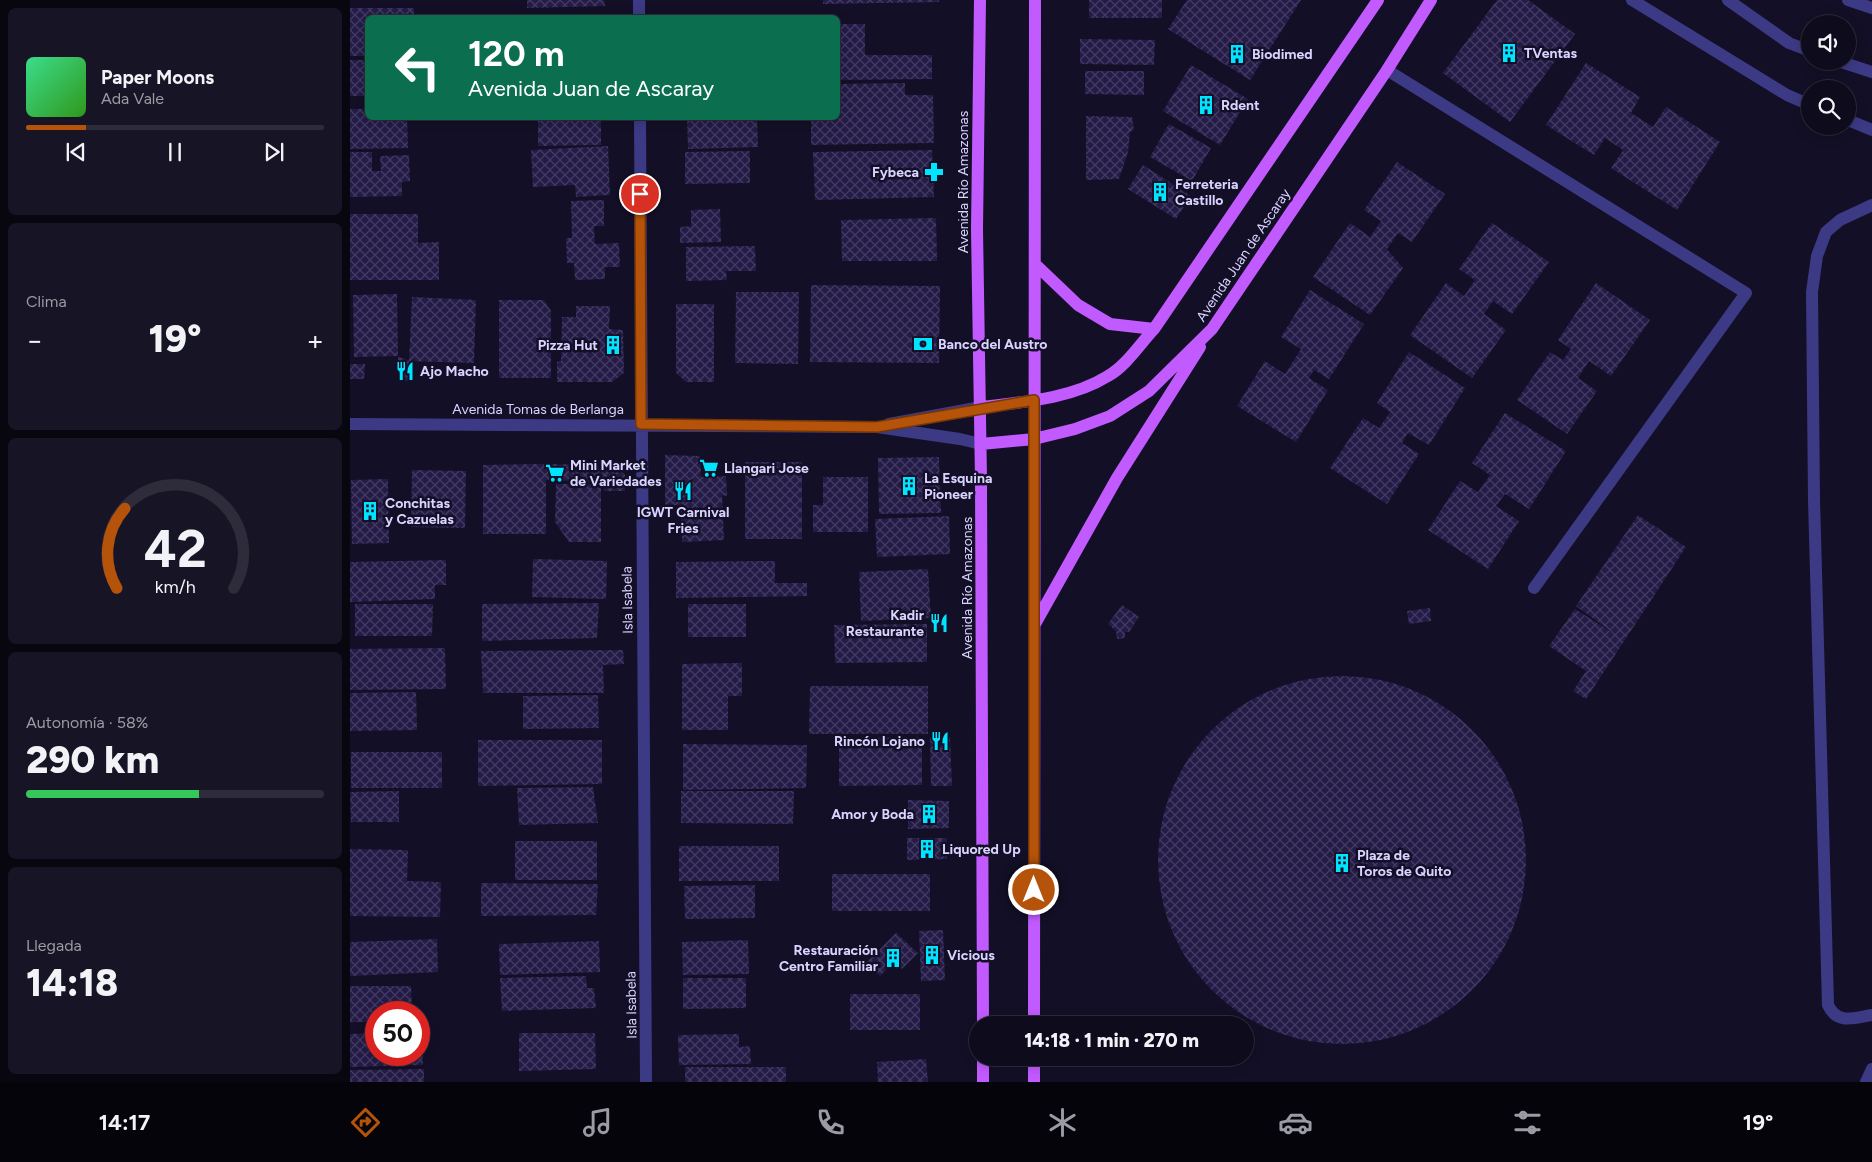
<!DOCTYPE html>
<html lang="es">
<head>
<meta charset="utf-8">
<style>
	:root { --surface:#0e0b1c; --page:#171425; --text:#f1f3f6; --muted:#9b9ba3; --line:#2e2b3b; --accent:#b45309 }
	body { margin:0; font-family:Figtree,sans-serif; background:var(--page); color:var(--text); height:100vh; display:flex; flex-direction:column; font-size:19px; white-space:nowrap }
	* { box-sizing:border-box; margin:0 }
	p { font-size:16px; color:var(--muted) }
	.icon { flex:none; width:28px; height:28px; fill:none; stroke:currentColor; stroke-width:2; stroke-linecap:round; stroke-linejoin:round }
	.map { position:relative; flex:1; overflow:hidden }
	.drawer { display:flex; flex-direction:column; gap:8px; padding:8px; background:#08060f; width:350px }
	.drawer>* { flex:none }
	.hud { position:absolute; left:15px; top:15px; width:475px; height:105px; border-radius:8px; box-shadow:0 2px 12px #0003,0 0 0 1px var(--line); background:#0b6e4f; color:#fff; overflow:hidden }
	.controls { position:absolute; left:1451px; top:15px; display:grid; gap:10px }
	.controls a { display:grid; place-items:center; width:55px; height:55px; border-radius:50%; background:var(--surface); box-shadow:0 2px 12px #0003,0 0 0 1px var(--line); font-size:25px }
	.speed { position:absolute; left:15px; top:1001px; display:flex; gap:10px; font-size:25px; font-weight:700; text-align:center }
	.speed>* { display:grid; place-content:center; width:65px; height:65px; border-radius:50%; background:var(--surface); box-shadow:0 2px 12px #0003,0 0 0 1px var(--line); line-height:1 }
	.speed .limit { border:8px solid #d22; background:#fff; color:#111 }
	.pin { position:absolute; display:grid; place-items:center; width:42px; height:42px; color:#fff; margin:-21px; border:2px solid #fff; border-radius:50%; box-shadow:0 1px 5px #0007 }
	.me { position:absolute; width:55px; margin:-28px; rotate:0deg; stroke-linejoin:round; filter:drop-shadow(0 0 4px #0008) }
	.turn { display:flex; align-items:center; gap:18px; height:105px; padding:0 20px; font-size:22px }
	.turn .icon { width:65px; height:65px; stroke-width:2.5 }
	.turn b { display:block; font-size:35px; line-height:42px }
	.big { font-size:38px; font-weight:800; line-height:1.1 }
	.drawer .widget { flex:1; display:flex; flex-direction:column; justify-content:center; gap:8px; min-width:0; padding:0 18px; border-radius:8px; background:var(--page) }
	.drawer .dial { align-items:center; gap:0 }
	.dial svg { height:130px; overflow:visible; fill:none; stroke:var(--line); stroke-width:7; stroke-linecap:round; text-anchor:middle }
	.dial text { fill:var(--text); stroke:none }
	.song { display:flex; align-items:center; gap:15px }
	.cover { width:60px; height:60px; border-radius:8px; background:linear-gradient(135deg,hsl(150 70% 55%),hsl(110 70% 35%)) }
	.played { height:5px; border-radius:2px; background:linear-gradient(90deg,var(--accent) 20%,var(--line) 20%) }
	.keys { display:flex; justify-content:space-around; direction:ltr }
	.heat { display:flex; justify-content:space-between; align-items:center; font-size:28px; direction:ltr }
	.charge { height:8px; border-radius:4px; background:linear-gradient(90deg,#34c759 58%,var(--line) 0) }
	.trip { position:absolute; left:619px; top:1016px; width:285px; height:50px; border-radius:25px; background:var(--surface); box-shadow:0 2px 12px #0003,0 0 0 1px var(--line); font-weight:800; line-height:50px; text-align:center }
	.menu { display:flex; height:80px; justify-content:space-around; align-items:center; background:#06040b; color:var(--muted) }
	.menu .icon { width:35px; height:35px }
	.menu .current { color:var(--accent) }
	.menu b { font-size:22px; color:var(--text) }
	main { display:flex; flex:1; min-height:0 }
	.map>svg:first-child { display:block }
</style>
</head>
<body>
<main>
<section class="drawer">
<div class="widget">
<div class="song"><i class="cover"></i><div><b>Paper Moons</b><p>Ada Vale</p></div></div>
<div class="played"></div>
<div class="keys"><svg class="icon" aria-label="previous" viewBox="0 0 24 24"><path d="M18 5L8 12l10 7zM5 5v14"/></svg><svg class="icon" aria-label="pause" viewBox="0 0 24 24"><path d="M8 5v14M16 5v14"/></svg><svg class="icon" aria-label="next" viewBox="0 0 24 24"><path d="M6 5l10 7-10 7zM19 5v14"/></svg></div>
</div>
<div class="widget"><p>Clima</p>
<div class="heat"><a>−</a><b class="big">19°</b><a>+</a></div>
</div>
<div class="widget dial"><svg viewBox="0 0 100 80">
<path d="M14 69A42 42 0 1 1 86 69"/>
<path d="M14 69A42 42 0 0 1 19 20" stroke="#b45309"/>
<text x="50" y="56" font-size="32" font-weight="700">42</text>
<text x="50" y="72" font-size="11">km/h</text>
</svg></div>
<div class="widget"><p>Autonomía · 58%</p><b class="big">290 km</b><div class="charge"></div></div>
<div class="widget"><p>Llegada</p><b class="big">14:18</b></div>
</section>
<div class="map">
<svg width="1522" height="1082" viewBox="0 0 1522 1082">
	<defs>
		<pattern id="building-cross-hatch" width="8" height="8" patternUnits="userSpaceOnUse" patternTransform="scale(1.25)"><rect width="8" height="8" fill="#241b47"/><path d="M0 0l8 8M0 8l8-8" fill="none" stroke="#433b63"/></pattern>
	</defs>
	<rect width="100%" height="100%" fill="#130f26"/>
	<path fill="url(#building-cross-hatch)" d="M177,0H254L255,6L177,8Z
		M473,0H589V2L473,4Z
		M739,0H812V18H739Z
		M837,0H951L900,80L818,29Z
		M1147,0H1178L1225,34L1160,122L1093,73Z
		M0,8H64V18H18V56H0Z
		M488,24H515V55H582V79L488,80Z
		M730,39L805,40L804,65L730,64Z
		M0,60H18V96H0Z
		M1236,63L1290,97L1281,113L1303,127L1316,107L1370,142L1327,210L1261,168L1273,150L1255,138L1244,155L1196,125Z
		M841,65L898,99L870,145L813,111Z
		M735,71H794V95L735,94Z
		M555,83V95H583L584,143L461,145V118H488V84Z
		M0,109H18V118H57L58,148L0,149Z
		M736,116L782,117L784,130L780,132L778,152L769,179L736,180Z
		M188,118H251V145L188,146Z
		M337,118H407L408,147L338,149Z
		M819,124L861,148L842,181L800,157Z
		M258,146L260,195L226,197L225,185L183,187L181,150Z
		M582,150L584,197L465,200L463,152Z
		M400,151V183L335,184V152Z
		M0,152H22V171H31L30,156L59,155L60,181L52,182V196L0,197Z
		M1047,162L1095,194L1062,242L1048,233L1037,249L1053,268L1020,315L963,277L1000,223L1020,237L1031,221L1014,210Z
		M793,165L841,196L826,219L778,189Z
		M254,200V226H244L245,244L269,243L270,267H255V279L225,280L224,263H217L216,238H222L221,201Z
		M370,209L371,242L330,243V227L341,226V210Z
		M0,214H68V243L89,242V280H0Z
		M586,218L587,261H492L491,220Z
		M1142,223L1199,262L1162,314L1143,301L1134,314L1156,330L1122,378L1060,335L1096,283L1114,296L1125,280L1109,269Z
		M405,246L406,271H376L377,280L336,281V247Z
		M1246,283L1300,320L1261,376L1239,361L1228,378L1247,391L1217,434L1167,400L1200,352L1213,360L1221,349L1208,340Z
		M461,285L590,286L589,363L460,362Z
		M960,290L1014,324L979,379L964,370L959,378L978,390L946,442L887,406L915,361L935,374L951,349L931,337Z
		M386,292H449L448,364L385,363Z
		M47,294L48,356L4,357L3,295Z
		M62,297L126,300L124,363L59,361Z
		M149,300H194L201,311V378H149Z
		M326,304H364V382H336L326,373Z
		M226,306H260L259,329L273,330L274,373L262,382H207V362L211,361L212,317H226Z
		M1059,352L1115,388L1079,445L1058,433L1052,443L1069,454L1037,504L980,468L1013,418L1029,428L1040,412L1027,403Z
		M48,356L59,361L64,381H49Z
		M0,364H15L14,379H0Z
		M1155,413L1216,451L1179,509L1155,494L1146,506L1169,521L1138,569L1078,530L1110,481L1128,492L1140,475L1122,463Z
		M315,455L350,456L351,477L376,476L377,496L372,495L374,540L332,542L331,505H315Z
		M589,457L591,513L529,514L528,458Z
		M395,462H452V539H395Z
		M182,464L265,465L275,475V491H254V482L196,480V534H133V465Z
		M62,470L116,471L115,528L61,527Z
		M473,477H518V532H463V505H473Z
		M38,479L39,543L2,544L1,480Z
		M206,484H251V542H219L205,522Z
		M1288,515L1336,547L1236,699L1223,691L1236,671L1199,646L1225,609L1266,635L1226,606Z
		M599,516L600,554L527,557L525,519Z
		M183,559L257,561L256,599L182,597Z
		M96,560V585H85V599L0,602V562Z
		M425,561V583H457V596L326,598V562Z
		M578,569L581,618L511,621L509,572Z
		M249,603L247,638L132,641V604Z
		M5,604H83L82,636H5Z
		M338,604H396V637H338Z
		M772,605L789,617L779,632H775V638L767,639L766,631L758,624Z
		M1080,608L1081,621L1059,624L1057,611Z
		M581,618H598V627L581,628Z
		M577,624V662L485,663L484,625Z
		M95,648L96,689L0,690V649Z
		M273,650L274,664L253,665L254,693H133L131,651Z
		M392,663V696H378V730H332V664Z
		M808 860a184 184 0 1 1 368 0a184 184 0 1 1-368 0Z
		M460,686H578V734H459Z
		M66,692L67,730L0,731V693Z
		M248,695L249,728L173,729V696Z
		M572,737V785L489,786V738Z
		M580,737H600L602,786H581Z
		M128,740H252V784L128,786Z
		M333,744L457,745L456,788L333,790Z
		M1,752H92V788H1Z
		M243,787L248,823L169,825L167,788Z
		M49,791V822H1L0,792Z
		M331,791H444L443,824L331,823Z
		M558,800L599,801V828L558,829Z
		M557,838H597V859L557,860Z
		M165,841H247V880H165Z
		M329,846H429V881H329Z
		M0,849L58,850L57,881L91,882L90,917L0,916Z
		M482,874H580V911H482Z
		M131,883L248,884L246,915L131,916Z
		M405,885V918L335,919L334,886Z
		M593,930L595,980L571,981L569,931Z
		M546,933L568,953L552,969L544,962L530,976L517,962Z
		M87,939L88,972L0,976V942Z
		M398,940L399,974L333,975L332,942Z
		M249,941L250,972L150,975L149,944Z
		M236,976L237,988H244L246,1008L152,1011L150,978Z
		M333,978H396V1008L333,1009Z
		M0,986H61L62,1012H26V1022H0Z
		M500,994H570V1030H500Z
		M69,1032H72L73,1065L0,1067V1034L26,1033V1055H69Z
		M169,1033H245L246,1069L169,1071Z
		M389,1034V1047L400,1046L401,1064L329,1065L328,1035Z
		M576,1059L578,1082H528L527,1062Z
		M335,1067H436V1082H335Z
		M74,1069V1082H0V1070Z"/>
	<g fill="none" stroke-linecap="round" stroke-linejoin="round">
		<path stroke="#3d3a85" stroke-width="12" d="M289,0V18
			M1282,0L1437,95L1460,105
			M1378,0L1439,43L1460,51
			M1498,0L1522,8
			M1488,61L1522,72
			M1037,70L1396,293L1184,588
			M290,118L296,1082
			M1498,120L1522,130
			M1522,205L1490,220L1476,232L1467,256L1462,292L1464,500L1478,1005C1487,1025 1504,1018 1522,1015
			M0,424L527,427L610,439L631,444
			M539,424L631,407
			M1516,1082L1522,1069"/>
		<path stroke="#c25bff" stroke-width="12" d="M630,0L627,229L631,479L633,1025
			M685,264L728,305L760,324L804,329
			M631,407C673,402 721,399 758,376C776,366 790,344 804,329L1028,0
			M631,444L684,439L725,429L760,416L799,391L862,329L1037,70L1081,0
			M685,624L767,478L850,347
			M684,1025L685,0
			M633,1058V1082
			M684,1058V1082"/>
	</g>
	<g fill="none" stroke-linecap="round" stroke-linejoin="round">
		<g stroke="#753606" stroke-width="12">
			<path id="route" d="M290,194L291,424L527,427L684,400V890"/>
		</g>
		<use href="#route" stroke="#b45309" stroke-width="9"/>
	</g>
	<defs>
		<g id="building-bare" transform="scale(1.5)"><path d="M-4-6H4V6H1V3H-1V6H-4ZM-2.5-4.3h1.7v1.8h-1.7ZM.8-4.3h1.7v1.8H.8ZM-2.5-1h1.7V.8h-1.7ZM.8-1h1.7V.8H.8Z" fill="#00e5ff" stroke="#130f26" stroke-width="2.5" paint-order="stroke"/></g>
		<g id="pharmacy-bare" transform="scale(1.5)"><path d="M-2-6h4v4h4v4h-4v4h-4v-4h-4v-4h4Z" fill="#00e5ff" stroke="#130f26" stroke-width="2.5" paint-order="stroke"/></g>
		<g id="bank-bare" transform="scale(1.5)"><path d="M-6-4H6V4H-6ZM0-2.3a2.3 2.3 0 1 0 0 4.6a2.3 2.3 0 1 0 0-4.6Z" fill="#00e5ff" stroke="#130f26" stroke-width="2.5" paint-order="stroke"/></g>
		<g id="restaurant-bare" transform="scale(1.5)"><path d="M-5-6h1v4h1v-4h1v4h1v-4h1v5L-1.5 .5V6h-2V.5L-5-1ZM5-6V6H3V1.5H1.5Q1.5-4 5-6Z" fill="#00e5ff" stroke="#130f26" stroke-width="2.5" paint-order="stroke"/></g>
		<g id="supermarket-bare" transform="scale(1.5)"><path d="M-6-5.5h2.5l.6 2H6L4.5 2H-2.5L-4.4-4H-6ZM-1.5 3.2a1.3 1.3 0 1 0 .1 0ZM3 3.2a1.3 1.3 0 1 0 .1 0Z" fill="#00e5ff" stroke="#130f26" stroke-width="2.5" paint-order="stroke"/></g>
	</defs>
	<g fill-rule="evenodd">
		<use href="#building-bare" x="1159" y="53"/>
		<use href="#building-bare" x="887" y="54"/>
		<use href="#building-bare" x="856" y="105"/>
		<use href="#pharmacy-bare" x="584" y="172"/>
		<use href="#building-bare" x="810" y="192"/>
		<use href="#bank-bare" x="573" y="344"/>
		<use href="#building-bare" x="263" y="345"/>
		<use href="#restaurant-bare" x="55" y="371"/>
		<use href="#supermarket-bare" x="359" y="468"/>
		<use href="#supermarket-bare" x="205" y="473"/>
		<use href="#building-bare" x="559" y="486"/>
		<use href="#restaurant-bare" x="333" y="491"/>
		<use href="#building-bare" x="20" y="511"/>
		<use href="#restaurant-bare" x="589" y="623"/>
		<use href="#restaurant-bare" x="590" y="741"/>
		<use href="#building-bare" x="579" y="814"/>
		<use href="#building-bare" x="577" y="849"/>
		<use href="#building-bare" x="992" y="863"/>
		<use href="#building-bare" x="582" y="955"/>
		<use href="#building-bare" x="543" y="958"/>
	</g>
	<g text-anchor="middle" stroke-width="5" stroke-linejoin="round" paint-order="stroke">
		<g font-size="14" font-weight="bold" fill="#d9d4ff" stroke="#130f26" text-anchor="start">
			<text x="1174" y="58">TVentas</text>
			<text x="902" y="59">Biodimed</text>
			<text x="871" y="110">Rdent</text>
			<text x="569" y="177" text-anchor="end">Fybeca</text>
			<text x="825" y="189">Ferreteria<tspan x="825" dy="16">Castillo</tspan></text>
			<text x="588" y="349">Banco del Austro</text>
			<text x="248" y="350" text-anchor="end">Pizza Hut</text>
			<text x="70" y="376">Ajo Macho</text>
			<text x="220" y="470">Mini Market<tspan x="220" dy="16">de Variedades</tspan></text>
			<text x="374" y="473">Llangari Jose</text>
			<text x="574" y="483">La Esquina<tspan x="574" dy="16">Pioneer</tspan></text>
			<text x="35" y="508">Conchitas<tspan x="35" dy="16">y Cazuelas</tspan></text>
			<text x="333" y="517" text-anchor="middle">IGWT Carnival<tspan x="333" dy="16">Fries</tspan></text>
			<text x="574" y="620" text-anchor="end">Kadir<tspan x="574" dy="16">Restaurante</tspan></text>
			<text x="575" y="746" text-anchor="end">Rincón Lojano</text>
			<text x="564" y="819" text-anchor="end">Amor y Boda</text>
			<text x="592" y="854">Liquored Up</text>
			<text x="1007" y="860">Plaza de<tspan x="1007" dy="16">Toros de Quito</tspan></text>
			<text x="528" y="955" text-anchor="end">Restauración<tspan x="528" dy="16">Centro Familiar</tspan></text>
			<text x="597" y="960">Vicious</text>
		</g>
		<g font-size="14" fill="#d9d4ff" stroke="#130f26">
			<text transform="translate(613 182) rotate(-90)" y="5">Avenida Río Amazonas</text>
			<text transform="translate(893 255) rotate(-56)" y="5">Avenida Juan de Ascaray</text>
			<text x="188" y="414">Avenida Tomas de Berlanga</text>
			<text transform="translate(617 588) rotate(-90)" y="5">Avenida Río Amazonas</text>
			<text transform="translate(277 600) rotate(-91)" y="5">Isla Isabela</text>
			<text transform="translate(281 1005) rotate(-91)" y="5">Isla Isabela</text>
		</g>
	</g>
</svg>
<div class="controls">
<a><svg class="icon" aria-label="sound" viewBox="0 0 24 24"><path d="M4 9h4l5-4v14l-5-4H4zM17 9q2 3 0 6"/></svg></a>
<a><svg class="icon" aria-label="search" viewBox="0 0 24 24"><circle cx="10" cy="10" r="6"/><path d="M15 15l6 6"/></svg></a>
</div>
<div class="speed"><div class="limit">50</div></div>
<div class="pin" style="left:290px;top:194px;background:#d93025"><svg class="icon" aria-label="arrive" viewBox="0 0 24 24"><path d="M6 21V4h12l-3 4 3 4H6"/></svg></div>
<svg class="me" style="left:684px;top:890px" viewBox="-20 -20 40 40"><circle r="17" fill="#b45309" stroke="#fff" stroke-width="3"/><path d="M0-11L8 9 0 5-8 9z" fill="#fff"/></svg>
<div class="trip">14:18 · 1 min · 270 m</div>
<div class="hud">
<div class="turn"><svg class="icon" aria-label="left" viewBox="0 0 24 24"><path d="M17 20v-9H6M10 6l-5 5 5 5"/></svg><div><b>120 m</b>Avenida Juan de Ascaray</div></div>
</div>
</div>
</main>
<nav class="menu">
<b>14:17</b>
<svg class="icon current" aria-label="directions" viewBox="0 0 24 24"><path d="M12 3l9 9-9 9-9-9zM9 14v-3h6M13 9l2 2-2 2"/></svg>
<svg class="icon" aria-label="music" viewBox="0 0 24 24"><path d="M9 18V5l10-2v13"/><circle cx="6" cy="18" r="3"/><circle cx="16" cy="16" r="3"/></svg>
<svg class="icon" aria-label="phone" viewBox="0 0 24 24"><path d="M5 4h4l2 5-3 2q2 4 5 5l2-3 5 2v4C11 20 4 13 5 4z"/></svg>
<svg class="icon" aria-label="climate" viewBox="0 0 24 24"><path d="M12 3v18M4 7l16 10M4 17L20 7"/></svg>
<svg class="icon" aria-label="car" viewBox="0 0 24 24"><path d="M5 17H2v-5l4-1 3-4h7l3 4 3 1v5h-3M9 17h6M6 11h13"/><circle cx="7" cy="17" r="2"/><circle cx="17" cy="17" r="2"/></svg>
<svg class="icon" aria-label="filters" viewBox="0 0 24 24"><path d="M4 7h16M4 17h16"/><circle cx="9" cy="7" r="2"/><circle cx="15" cy="17" r="2"/></svg>
<b>19°</b>
</nav>
</body>
</html>
